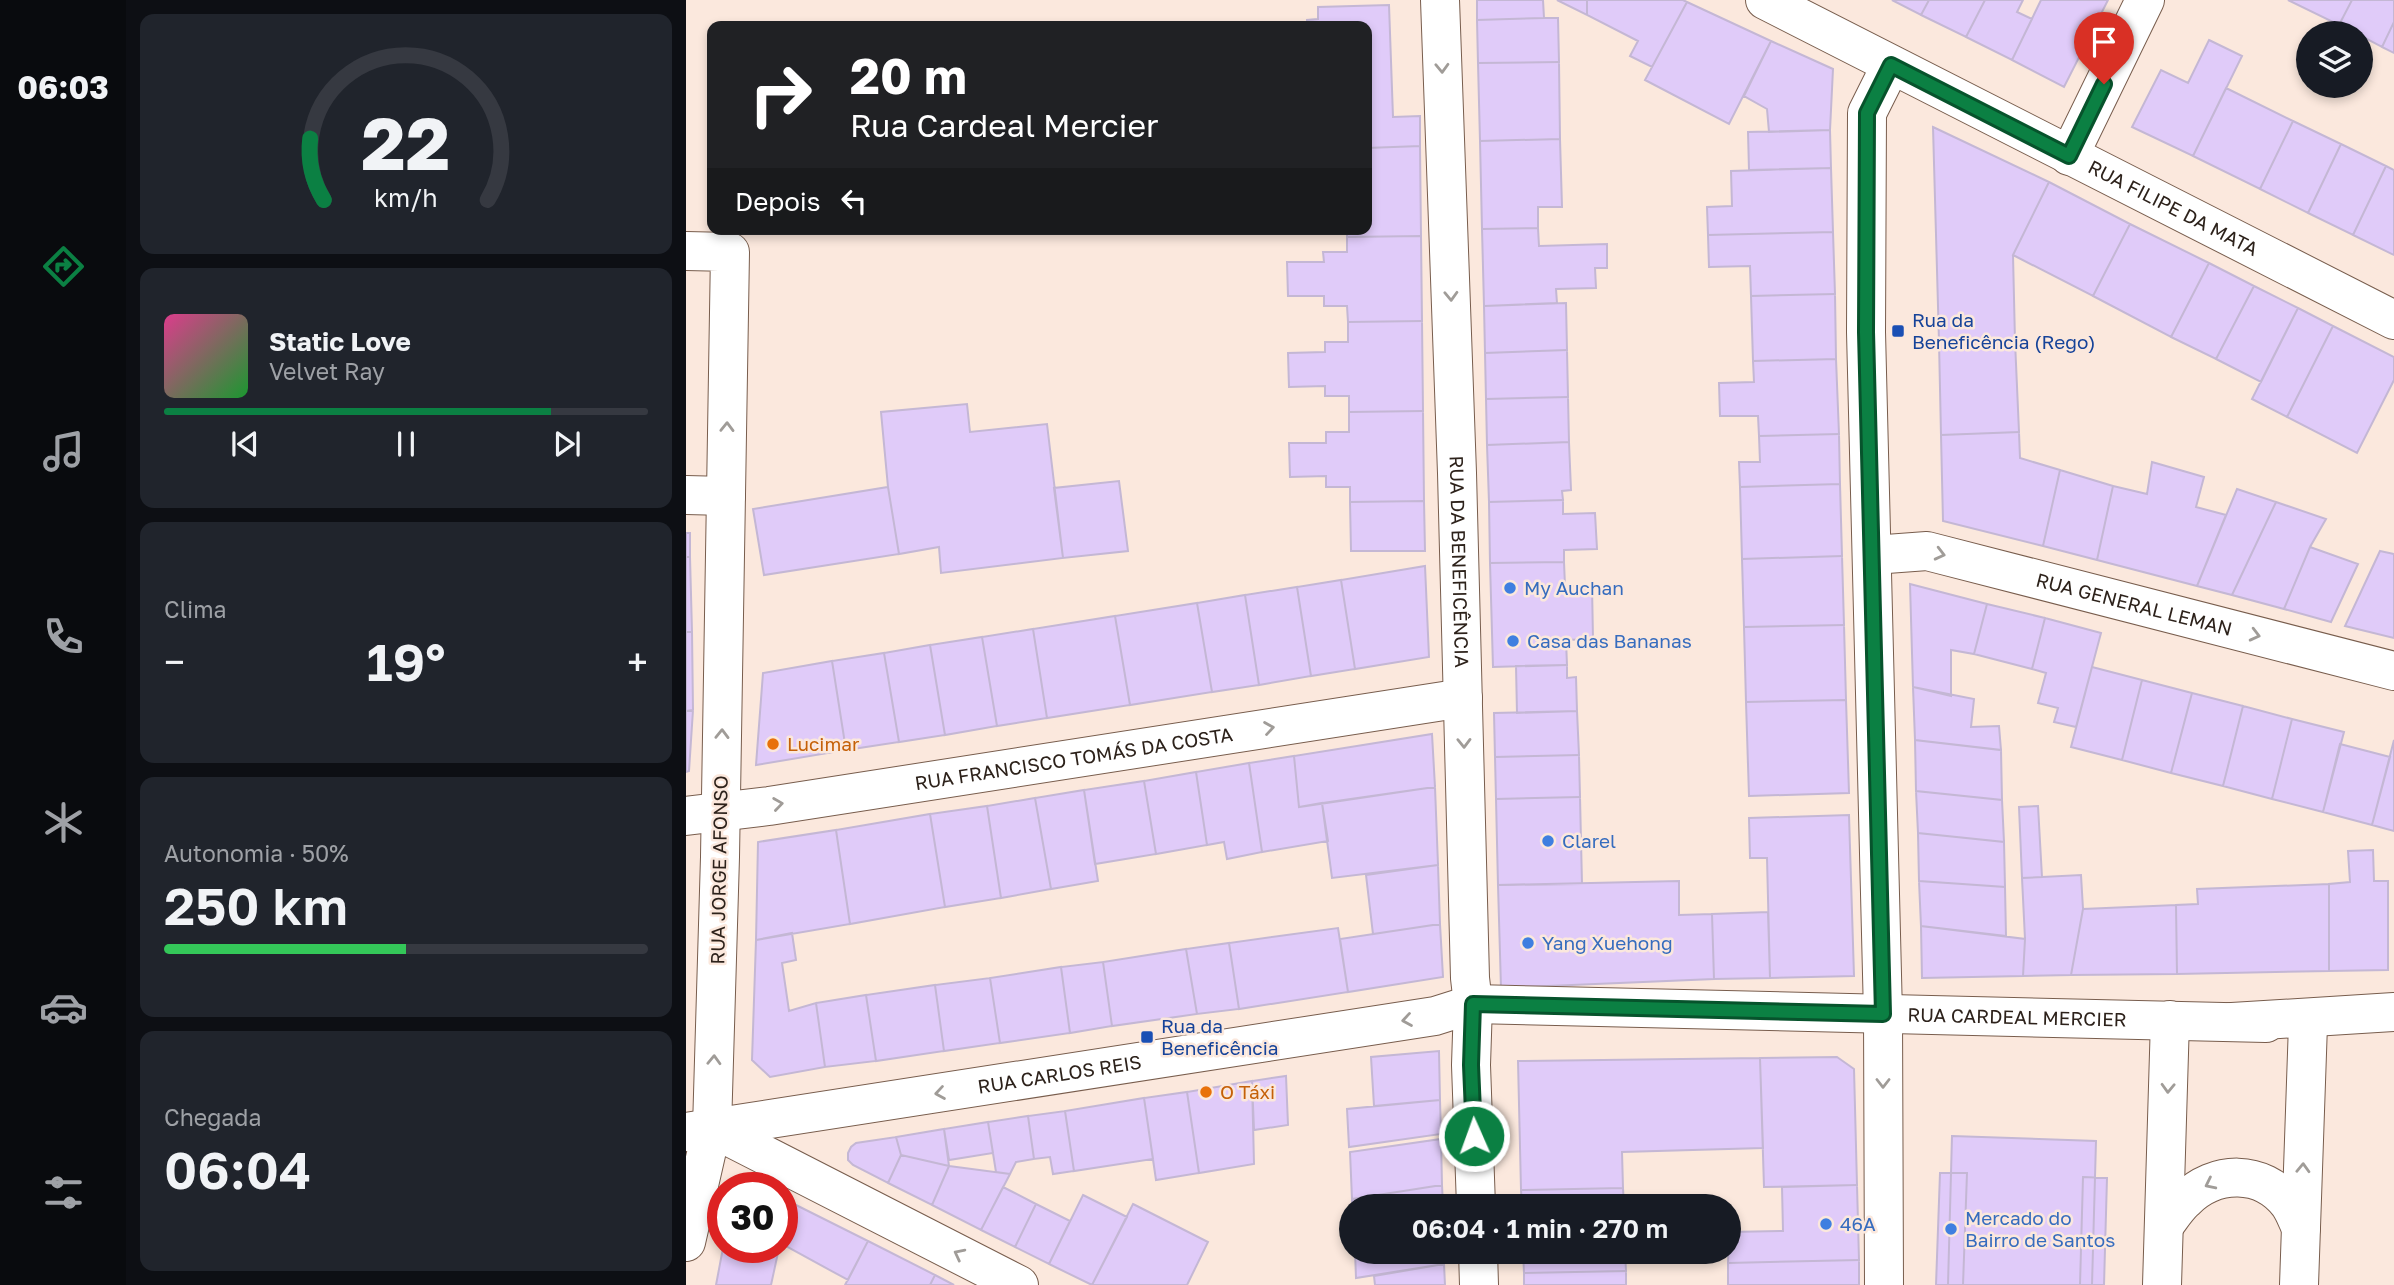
<!DOCTYPE html>
<html lang="pt">
<head>
<meta charset="utf-8">
<style>
	:root { --surface:#171b24; --page:#20242c; --text:#f1f3f6; --muted:#9ea1a6; --line:#363941; --accent:#0b8043 }
	body { margin:0; font-family:"Golos Text",sans-serif; background:var(--page); color:var(--text); height:100vh; display:flex; flex-direction:column; font-size:26px; white-space:nowrap }
	* { box-sizing:border-box; margin:0 }
	p { font-size:23px; color:var(--muted) }
	.icon { flex:none; width:38px; height:38px; fill:none; stroke:currentColor; stroke-width:2; stroke-linecap:round; stroke-linejoin:round }
	.map { position:relative; flex:1; overflow:hidden }
	.sheet { display:flex; flex-direction:column; gap:14px; padding:14px; background:#0d0f14; width:560px }
	.sheet>* { flex:none }
	.guide { position:absolute; left:21px; top:21px; width:665px; height:214px; border-radius:14px; box-shadow:0 4px 10px #0003; background:#202124; color:#fff; overflow:hidden }
	.buttons { position:absolute; left:1610px; top:21px; display:grid; gap:14px }
	.buttons a { display:grid; place-items:center; width:77px; height:77px; border-radius:50%; background:var(--surface); box-shadow:0 4px 10px #0003; font-size:35px }
	.speed { position:absolute; left:21px; top:1172px; display:flex; gap:14px; font-size:35px; font-weight:700; text-align:center }
	.speed>* { display:grid; place-content:center; width:91px; height:91px; border-radius:50%; background:var(--surface); box-shadow:0 4px 10px #0003; line-height:1 }
	.speed .limit { border:10px solid #d22; background:#fff; color:#111 }
	.pin { position:absolute; display:grid; place-items:center; width:60px; height:60px; color:#fff; margin:-72px -30px; border-radius:50% 50% 50% 0; rotate:-45deg; box-shadow:0 0 7px #0007 }
	.pin .icon { rotate:45deg }
	.me { position:absolute; width:77px; margin:-38px; rotate:358deg; stroke-linejoin:round; filter:drop-shadow(0 0 5px #0008) }
	.turn { display:flex; align-items:center; gap:24px; height:147px; padding:0 28px; font-size:32px }
	.turn .icon { width:91px; height:91px; stroke-width:2.5 }
	.turn b { display:block; font-size:49px; line-height:60px }
	.then { display:flex; align-items:center; height:66px; padding:0 28px; background:#0003; gap:14px; font-size:26px }
	.big { font-size:52px; font-weight:600; line-height:1.1 }
	.sheet .tile { flex:1; display:flex; flex-direction:column; justify-content:center; gap:10px; min-width:0; padding:0 24px; border-radius:14px; background:var(--page) }
	.sheet .dial { align-items:center; gap:0 }
	.dial svg { height:182px; overflow:visible; fill:none; stroke:var(--line); stroke-width:7; stroke-linecap:round; text-anchor:middle }
	.dial text { fill:var(--text); stroke:none }
	.song { display:flex; align-items:center; gap:21px }
	.cover { width:84px; height:84px; border-radius:10px; background:linear-gradient(135deg,hsl(330 70% 55%),hsl(130 70% 35%)) }
	.played { height:7px; border-radius:4px; background:linear-gradient(90deg,var(--accent) 80%,var(--line) 80%) }
	.keys { display:flex; justify-content:space-around; direction:ltr }
	.heat { display:flex; justify-content:space-between; align-items:center; font-size:38px; direction:ltr }
	.charge { height:10px; border-radius:5px; background:linear-gradient(90deg,#34c759 50%,var(--line) 0) }
	.trip { position:absolute; left:653px; top:1194px; width:402px; height:70px; border-radius:35px; background:var(--surface); box-shadow:0 4px 10px #0003; font-weight:600; line-height:70px; text-align:center }
	main { display:flex; flex:1; min-height:0 }
	.dock { display:flex; flex-direction:column; width:126px; justify-content:space-around; align-items:center; background:#090b0e; color:var(--muted) }
	.dock .icon { width:49px; height:49px }
	.dock .on { color:var(--accent) }
	.dock b { font-size:32px; color:var(--text) }
	.map>svg:first-child { display:block }
</style>
</head>
<body>
<main>
<nav class="dock">
<b>06:03</b>
<svg class="icon on" aria-label="directions" viewBox="0 0 24 24"><path d="M12 3l9 9-9 9-9-9zM9 14v-3h6M13 9l2 2-2 2"/></svg>
<svg class="icon" aria-label="music" viewBox="0 0 24 24"><path d="M9 18V5l10-2v13"/><circle cx="6" cy="18" r="3"/><circle cx="16" cy="16" r="3"/></svg>
<svg class="icon" aria-label="phone" viewBox="0 0 24 24"><path d="M5 4h4l2 5-3 2q2 4 5 5l2-3 5 2v4C11 20 4 13 5 4z"/></svg>
<svg class="icon" aria-label="climate" viewBox="0 0 24 24"><path d="M12 3v18M4 7l16 10M4 17L20 7"/></svg>
<svg class="icon" aria-label="car" viewBox="0 0 24 24"><path d="M5 17H2v-5l4-1 3-4h7l3 4 3 1v5h-3M9 17h6M6 11h13"/><circle cx="7" cy="17" r="2"/><circle cx="17" cy="17" r="2"/></svg>
<svg class="icon" aria-label="filters" viewBox="0 0 24 24"><path d="M4 7h16M4 17h16"/><circle cx="9" cy="7" r="2"/><circle cx="15" cy="17" r="2"/></svg>
</nav>
<section class="sheet">
<div class="tile dial"><svg viewBox="0 0 100 80">
<path d="M14 69A42 42 0 1 1 86 69"/>
<path d="M14 69A42 42 0 0 1 8 42" stroke="#0b8043"/>
<text x="50" y="56" font-size="32" font-weight="700">22</text>
<text x="50" y="72" font-size="11">km/h</text>
</svg></div>
<div class="tile">
<div class="song"><i class="cover"></i><div><b>Static Love</b><p>Velvet Ray</p></div></div>
<div class="played"></div>
<div class="keys"><svg class="icon" aria-label="previous" viewBox="0 0 24 24"><path d="M18 5L8 12l10 7zM5 5v14"/></svg><svg class="icon" aria-label="pause" viewBox="0 0 24 24"><path d="M8 5v14M16 5v14"/></svg><svg class="icon" aria-label="next" viewBox="0 0 24 24"><path d="M6 5l10 7-10 7zM19 5v14"/></svg></div>
</div>
<div class="tile"><p>Clima</p>
<div class="heat"><a>−</a><b class="big">19°</b><a>+</a></div>
</div>
<div class="tile"><p>Autonomia · 50%</p><b class="big">250 km</b><div class="charge"></div></div>
<div class="tile"><p>Chegada</p><b class="big">06:04</b></div>
</section>
<div class="map">
<svg width="1708" height="1285" viewBox="0 0 1708 1285">
	<rect width="100%" height="100%" fill="#fbe8dd"/>
	<path fill="#e0cbf9" stroke="#c4b7d4" stroke-width="2" d="M791,0H857L858,18L791,20Z
		M871,0H901V15Z
		M901,0H997L1001,2L966,67L944,56L952,41L901,15Z
		M1206,0H1243L1235,15Z
		M1243,0H1299L1280,37L1235,15Z
		M1299,0H1337L1331,12L1346,19L1326,60L1280,37Z
		M1355,0H1422L1378,87L1326,60Z
		M1602,0H1666L1653,25Z
		M1666,0H1708V22L1696,47L1675,36V33H1669L1653,25Z
		M1001,2L1085,41L1043,124L959,80Z
		M703,5L707,117L734,116V146L681,148V26H621V20L632,19V7Z
		M858,18H872L873,62L792,63L791,20Z
		M1708,22V53L1696,47Z
		M1523,40L1556,56L1507,156L1446,127L1475,70L1502,83Z
		M1085,41L1147,69L1144,130L1083,132L1081,109L1058,96Z
		M873,62L874,139L794,141L792,63Z
		M1540,88L1607,121L1574,189L1507,156Z
		M1607,121L1655,144L1622,213L1574,189Z
		M1247,127L1363,182L1327,255L1329,341L1253,342Z
		M1144,130L1145,168L1063,170L1062,132Z
		M874,139L876,207H852V228L796,229L794,141Z
		M1655,144L1700,166L1667,235L1622,213Z
		M734,146L735,236L661,237V229H681V148Z
		M1700,166L1708,170V255L1667,235Z
		M1145,168L1147,232L1022,235L1021,207L1046,206L1045,171Z
		M1363,182L1444,224L1407,296L1327,255Z
		M1444,224L1523,263L1485,337L1407,296Z
		M852,228L853,246L921,244V268H909L910,288L870,289L871,303L798,306L796,229Z
		M1147,232L1149,294L1065,296L1064,266L1023,267L1022,235Z
		M735,236L736,321L662,322L661,306H638V296H602L601,262H638L637,252H661V237Z
		M1523,263L1568,286L1530,359L1485,337Z
		M1568,286L1612,308L1575,382L1530,359Z
		M1149,294L1150,359L1067,361L1065,296Z
		M880,303L881,350L799,353L798,306Z
		M1612,308L1647,326L1601,417L1566,399Z
		M736,321L737,411L663,412V396H639V386L603,387L602,353L639,352V342H662V322Z
		M1647,326L1708,357V380L1671,453L1601,417Z
		M1329,341L1333,432L1255,435L1253,342Z
		M881,350L882,397L800,399L799,353Z
		M1150,359L1153,434L1073,436L1072,416H1034L1033,383L1068,382L1067,361Z
		M882,397L883,442L801,445L800,399Z
		M281,404L284,432L361,424L377,558L255,573L253,547L213,554L202,487L195,412Z
		M737,411L738,501L664,502V487H640V476L604,477L603,443H640V432H663V412Z
		M1333,432L1334,458L1374,470L1357,546L1257,521L1255,435Z
		M1153,434L1154,484L1054,487L1053,462H1074L1073,436Z
		M883,442L885,490L876,491L877,500L803,502L801,445Z
		M1466,462L1518,477L1510,507L1540,515L1511,586L1411,560L1427,486L1461,494Z
		M1374,470L1427,486L1411,560L1357,546Z
		M433,481L442,551L377,558L368,488Z
		M1154,484L1156,556L1056,559L1054,487Z
		M202,487L213,554L78,575L67,509Z
		M1551,489L1590,502L1546,595L1511,586Z
		M877,500V514L909,513L911,549L878,550V562L804,563L803,502Z
		M738,501L739,551H665L664,502Z
		M1590,502L1640,519L1624,547L1598,609L1546,595Z
		M0,533H4V557H0Z
		M1624,547L1672,564L1645,622L1598,609Z
		M1694,551L1708,554V638L1659,626Z
		M1156,556L1158,625L1058,627L1056,559Z
		M0,557H4L6,632H0Z
		M878,562L879,586H906L907,639L880,640L881,665L807,667L804,563Z
		M739,566L743,657L669,669L655,580Z
		M655,580L669,669L625,676L611,587Z
		M1224,584L1301,604L1288,654L1265,650V696L1227,687Z
		M611,587L625,676L573,685L559,595Z
		M559,595L573,685L526,692L511,603Z
		M511,603L526,692L444,705L429,616Z
		M1301,604L1359,618L1346,669L1288,654Z
		M429,616L444,705L361,718L347,629Z
		M1359,618L1415,633L1390,727L1368,722L1372,708L1352,703L1360,673L1346,669Z
		M1158,625L1160,700L1060,702L1058,627Z
		M347,629L361,718L311,726L296,637Z
		M0,632H6L7,710L0,711Z
		M296,637L311,726L259,735L244,645Z
		M244,645L259,735L213,742L198,653Z
		M198,653L213,742L160,750L146,661Z
		M146,661L160,750L70,765L77,673Z
		M881,665V678L890,677L891,711L831,713L830,666Z
		M1406,667L1456,680L1436,760L1385,747Z
		M1456,680L1506,693L1485,773L1436,760Z
		M1227,687L1288,699L1285,727L1313,726L1315,750L1229,740Z
		M1506,693L1557,706L1537,786L1485,773Z
		M1160,700L1163,793L1063,796L1060,702Z
		M1557,706L1606,719L1586,799L1537,786Z
		M7,710L3,771L0,772V711Z
		M891,711L893,755L809,757L808,713Z
		M1606,719L1658,732L1637,812L1586,799Z
		M746,734L749,787L613,807L608,756Z
		M1229,740L1315,750L1316,800L1230,791Z
		M1708,740V831L1686,825Z
		M1654,744L1704,757L1686,825L1637,812Z
		M893,755L894,797L810,799L809,757Z
		M608,756L613,807L636,803L642,841L576,852L563,763Z
		M563,763L576,852L541,859L538,842L521,845L510,772Z
		M510,772L521,845L470,854L458,781Z
		M458,781L470,854L409,864L398,790Z
		M749,787L752,865L646,878L636,803Z
		M398,790L412,881L365,889L349,798Z
		M1230,791L1316,800L1318,842L1232,833Z
		M894,797L896,884L812,885L810,799Z
		M349,798L365,889L315,898L301,806Z
		M301,806L315,898L259,907L244,814Z
		M1352,806L1356,877L1336,878L1333,807Z
		M244,814L259,907L164,924L150,830Z
		M1163,815L1168,976L1084,978L1081,858H1064L1063,818Z
		M150,830L164,924L70,940L72,842Z
		M1232,833L1318,842L1319,887L1233,881Z
		M1687,850L1688,881H1702V970L1643,971V884L1664,882L1662,851Z
		M752,865L754,924L687,934L680,875Z
		M1395,875L1397,909L1385,975L1337,976L1339,939L1336,878Z
		M993,881V915L1026,914L1028,979L815,988L812,885Z
		M1233,881L1319,887L1320,936L1235,926Z
		M1643,884V971L1491,974L1490,905L1512,904L1511,889Z
		M1490,905L1491,974L1385,975L1397,909Z
		M1082,912L1084,978L1028,979L1026,914Z
		M754,924L757,977L662,992L654,939Z
		M1235,926L1339,939L1337,976L1236,978Z
		M652,928L662,992L553,1009L543,943Z
		M106,933L110,960L96,963L103,1011L130,1003L139,1067L84,1077L66,1060L70,940Z
		M543,943L553,1009L511,1014L500,949Z
		M500,949L511,1014L426,1026L417,962Z
		M417,962L426,1026L384,1033L375,967Z
		M375,967L384,1033L314,1043L304,978Z
		M304,978L314,1043L258,1051L249,985Z
		M249,985L258,1051L190,1061L180,995Z
		M180,995L190,1061L139,1067L130,1003Z
		M753,1051L754,1100L688,1106L685,1057Z
		M1151,1057L1168,1069L1171,1185L1078,1187L1074,1058Z
		M1074,1058L1077,1148L936,1152L937,1188L835,1190L832,1061Z
		M600,1076L602,1125L568,1130L566,1081Z
		M566,1081L568,1164L513,1173L501,1092Z
		M501,1092L513,1173L470,1180L458,1098Z
		M458,1098L467,1159L388,1171L379,1111Z
		M754,1100L755,1134L663,1147L661,1109Z
		M379,1111L388,1171L367,1174L364,1157L348,1159L342,1116Z
		M342,1116L348,1159L330,1162L324,1174L310,1172L302,1122Z
		M302,1122L307,1153L263,1160L258,1129Z
		M258,1129L263,1166L215,1155L210,1137Z
		M1266,1136L1410,1141L1406,1285H1262Z
		M210,1137L215,1155L202,1183L167,1165L162,1160V1153L165,1147L170,1143Z
		M755,1139L756,1185L666,1199L664,1152Z
		M215,1155L263,1166L246,1205L202,1183Z
		M263,1166L324,1174L295,1230L246,1205Z
		M1254,1173H1281L1277,1285H1250Z
		M1397,1177L1421,1178L1418,1285H1394Z
		M756,1185L757,1206H666V1199Z
		M1171,1185L1173,1260L1042,1263L1043,1232L1097,1231L1096,1187Z
		M317,1187L350,1204L329,1247L295,1230Z
		M937,1188L938,1206H836L835,1190Z
		M397,1195L441,1217L406,1285L363,1264Z
		M96,1198L182,1241L162,1280L96,1244Z
		M350,1204L384,1221L363,1264L329,1247Z
		M447,1204L522,1242L501,1285H406Z
		M182,1241L249,1275L244,1285H159Z
		M37,1248H93L85,1285H30Z
		M669,1251H758V1264L670,1278Z
		M837,1251H939L940,1271L838,1273Z
		M1173,1260V1285H1042V1263Z
		M758,1264L759,1285H689L688,1276Z
		M940,1271V1285H838V1273Z
		M249,1275L268,1285H244Z"/>
	<g fill="none" stroke-linecap="round" stroke-linejoin="round">
		<g stroke="#785d4d" stroke-width="40">
			<g id="minor">
				<path id="s1" d="M754,0L771,473L784,978L787,1004L785,1065L790,1206"/>
				<path id="s2" d="M1079,0L1708,320"/>
				<path d="M1383,156L1459,0"/>
				<path d="M0,251L44,252L34,857L26,1128L0,1242"/>
				<path d="M0,495L40,496"/>
				<path id="s3" d="M1187,555L1241,551L1708,671"/>
				<path id="s4" d="M0,816L83,806L777,698"/>
				<path d="M26,1128L333,1285"/>
				<path id="s5" d="M0,1132L749,1016L787,1004L1580,1023"/>
				<path d="M1478,1226C1485,1217 1491,1207 1499,1200C1529,1170 1576,1169 1603,1204C1608,1211 1611,1220 1615,1228"/>
				<path d="M792,1251L793,1285"/>
				<path d="M1198,1285L1197,1014L1180,332L1181,113L1205,65"/>
				<path d="M1476,1285L1484,1020"/>
				<path d="M1613,1285L1622,1024"/>
			</g>
		</g>
		<g stroke="#785d4d" stroke-width="40">
			<path id="primary" d="M1546,1022L1708,1012"/>
		</g>
		<use href="#minor" stroke="#fff" stroke-width="38"/>
		<use href="#primary" stroke="#fff" stroke-width="38"/>
	</g>
	<defs><path id="oneway-chevron" d="M-2-3.5L2.5 0L-2 3.5" fill="none" stroke-width="1.6" stroke-linecap="round" stroke-linejoin="round" transform="scale(1.75)"/></defs>
	<g stroke="#a09c98">
		<use href="#oneway-chevron" transform="translate(756 68) rotate(88)"/>
		<use href="#oneway-chevron" transform="translate(765 296) rotate(88)"/>
		<use href="#oneway-chevron" transform="translate(41 427) rotate(-89)"/>
		<use href="#oneway-chevron" transform="translate(1254 554) rotate(14)"/>
		<use href="#oneway-chevron" transform="translate(1569 635) rotate(14)"/>
		<use href="#oneway-chevron" transform="translate(583 728) rotate(-9)"/>
		<use href="#oneway-chevron" transform="translate(36 734) rotate(-89)"/>
		<use href="#oneway-chevron" transform="translate(778 743) rotate(89)"/>
		<use href="#oneway-chevron" transform="translate(92 804) rotate(-8)"/>
		<use href="#oneway-chevron" transform="translate(721 1020) rotate(171)"/>
		<use href="#oneway-chevron" transform="translate(28 1060) rotate(-88)"/>
		<use href="#oneway-chevron" transform="translate(1197 1083) rotate(90)"/>
		<use href="#oneway-chevron" transform="translate(1482 1088) rotate(92)"/>
		<use href="#oneway-chevron" transform="translate(254 1093) rotate(171)"/>
		<use href="#oneway-chevron" transform="translate(1617 1168) rotate(-88)"/>
		<use href="#oneway-chevron" transform="translate(1524 1184) rotate(154)"/>
		<use href="#oneway-chevron" transform="translate(273 1254) rotate(-153)"/>
	</g>
	<g fill="none" stroke-linecap="round" stroke-linejoin="round">
		<g stroke="#07532c" stroke-width="18">
			<path id="route" d="M788,1136L785,1065L787,1004L1197,1014L1180,332L1181,113L1205,65L1383,156L1418,84"/>
		</g>
		<use href="#route" stroke="#0b8043" stroke-width="12"/>
	</g>
	<g fill="#1a4fb4" stroke="#fbe8dd" stroke-width="2.5">
		<rect x="1205" y="324" width="14" height="14" rx="3.5"/>
		<rect x="454" y="1030" width="14" height="14" rx="3.5"/>
	</g>
	<g fill="#3f7fe0" stroke="#fbe8dd" stroke-width="2.5">
		<circle cx="824" cy="588" r="7"/>
		<circle cx="827" cy="641" r="7"/>
		<circle cx="862" cy="841" r="7"/>
		<circle cx="842" cy="943" r="7"/>
		<circle cx="1140" cy="1224" r="7"/>
		<circle cx="1265" cy="1229" r="7"/>
	</g>
	<g fill="#e8710a" stroke="#fbe8dd" stroke-width="2.5">
		<circle cx="87" cy="744" r="7"/>
		<circle cx="520" cy="1092" r="7"/>
	</g>
	<g text-anchor="middle" stroke-width="5" stroke-linejoin="round" paint-order="stroke">
		<g font-size="19" fill="#2d221b" stroke="#fbe8dd">
			<text dy="7" stroke="none"><textPath href="#s2" startOffset="458">RUA FILIPE DA MATA</textPath></text>
			<text dy="7" stroke="none"><textPath href="#s1" startOffset="562">RUA DA BENEFICÊNCIA</textPath></text>
			<text dy="7" stroke="none"><textPath href="#s3" startOffset="268">RUA GENERAL LEMAN</textPath></text>
			<text dy="7" stroke="none"><textPath href="#s4" startOffset="392">RUA FRANCISCO TOMÁS DA COSTA</textPath></text>
			<text transform="translate(33 870) rotate(-89)" y="7">RUA JORGE AFONSO</text>
			<text dy="7" stroke="none"><textPath href="#s5" startOffset="1342">RUA CARDEAL MERCIER</textPath></text>
			<text dy="7" stroke="none"><textPath href="#s5" startOffset="378">RUA CARLOS REIS</textPath></text>
		</g>
		<g font-size="19" fill="#164399" stroke="#fbe8dd" text-anchor="start">
			<text x="1226" y="327">Rua da<tspan x="1226" dy="22">Beneficência (Rego)</tspan></text>
			<text x="475" y="1033">Rua da<tspan x="475" dy="22">Beneficência</tspan></text>
		</g>
		<g font-size="19" fill="#366cbe" stroke="#fbe8dd" text-anchor="start">
			<text x="838" y="595">My Auchan</text>
			<text x="841" y="648">Casa das Bananas</text>
			<text x="876" y="848">Clarel</text>
			<text x="856" y="950">Yang Xuehong</text>
			<text x="1279" y="1225">Mercado do<tspan x="1279" dy="22">Bairro de Santos</tspan></text>
			<text x="1154" y="1231">46A</text>
		</g>
		<g font-size="19" fill="#c56008" stroke="#fbe8dd" text-anchor="start">
			<text x="101" y="751">Lucimar</text>
			<text x="534" y="1099">O Táxi</text>
		</g>
	</g>
</svg>
<div class="buttons">
<a><svg class="icon" aria-label="layers" viewBox="0 0 24 24"><path d="M12 4l9 5-9 5-9-5zM3 14l9 5 9-5"/></svg></a>
</div>
<div class="speed"><div class="limit">30</div></div>
<div class="pin" style="left:1418px;top:84px;background:#d93025"><svg class="icon" aria-label="arrive" viewBox="0 0 24 24"><path d="M6 21V4h12l-3 4 3 4H6"/></svg></div>
<svg class="me" style="left:788px;top:1136px" viewBox="-20 -20 40 40"><circle r="17" fill="#0b8043" stroke="#fff" stroke-width="3"/><path d="M0-11L8 9 0 5-8 9z" fill="#fff"/></svg>
<div class="trip">06:04 · 1 min · 270 m</div>
<div class="guide">
<div class="turn"><svg class="icon" aria-label="right" viewBox="0 0 24 24"><path d="M7 20v-9h11M14 6l5 5-5 5"/></svg><div><b>20 m</b>Rua Cardeal Mercier</div></div>
<div class="then">Depois<svg class="icon" aria-label="left" viewBox="0 0 24 24"><path d="M17 20v-9H6M10 6l-5 5 5 5"/></svg></div>
</div>
</div>
</main>
</body>
</html>
